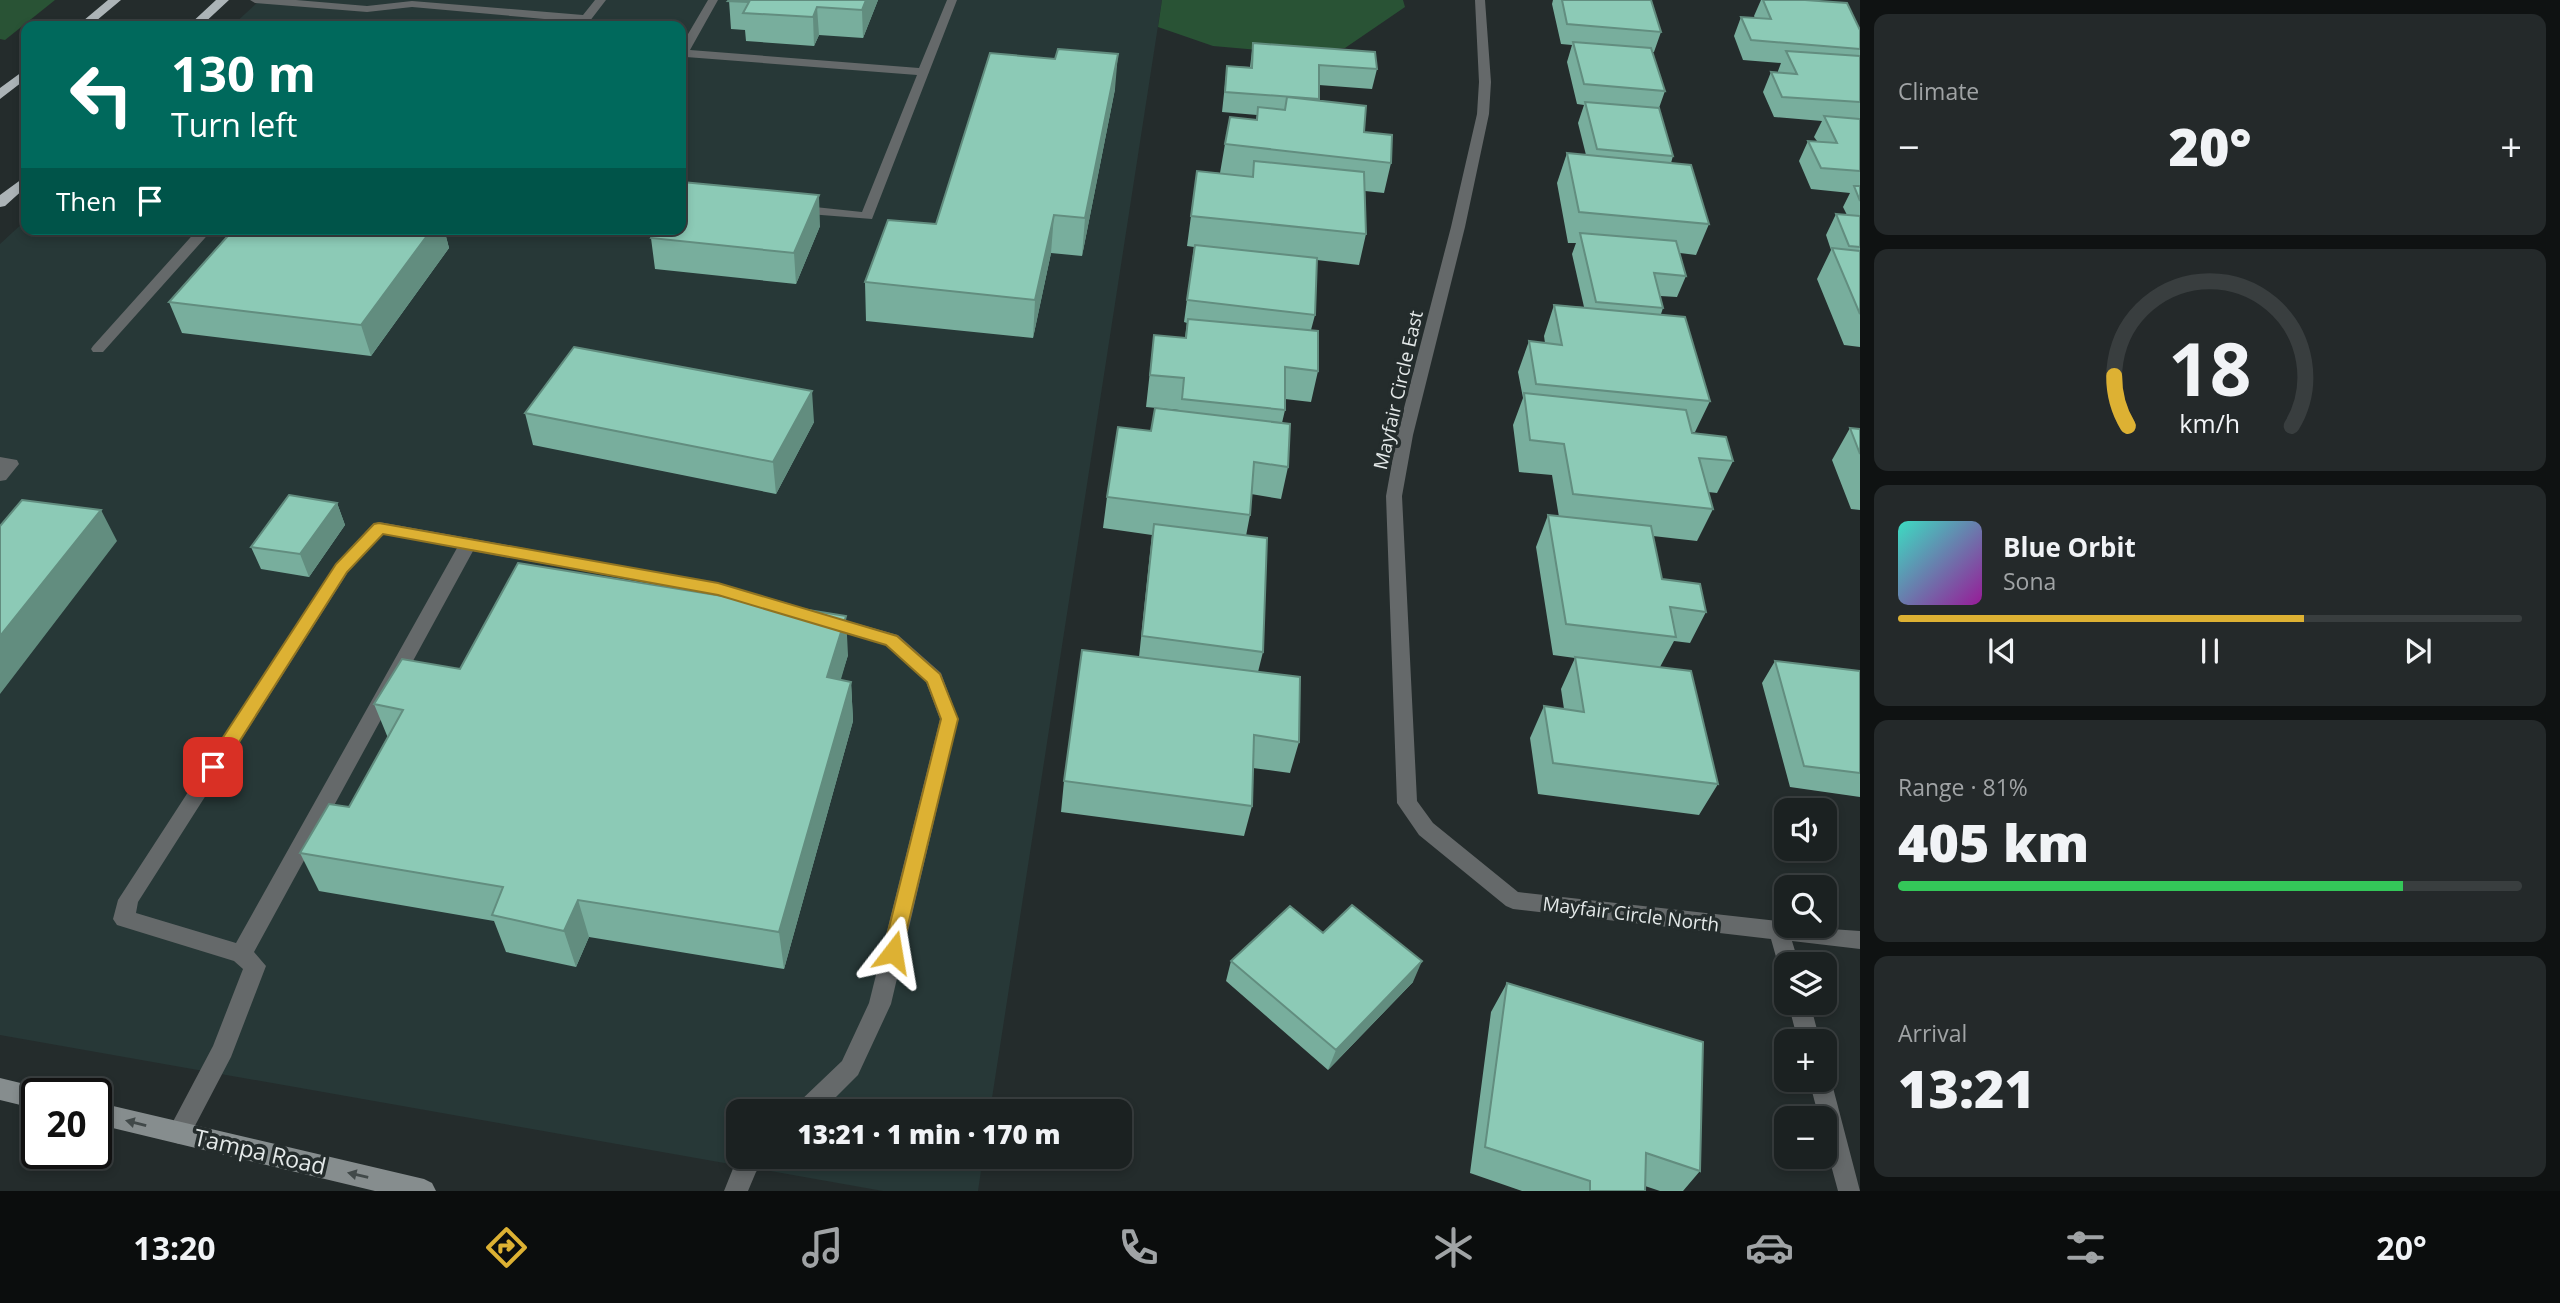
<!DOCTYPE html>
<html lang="en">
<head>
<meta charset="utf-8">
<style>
	:root { --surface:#1b2121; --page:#24292a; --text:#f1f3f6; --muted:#a0a3a5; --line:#393e3f; --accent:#ddb133 }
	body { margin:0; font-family:"Open Sans",sans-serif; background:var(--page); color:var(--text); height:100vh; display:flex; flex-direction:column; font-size:26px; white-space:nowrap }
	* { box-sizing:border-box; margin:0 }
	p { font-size:23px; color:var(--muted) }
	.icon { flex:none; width:38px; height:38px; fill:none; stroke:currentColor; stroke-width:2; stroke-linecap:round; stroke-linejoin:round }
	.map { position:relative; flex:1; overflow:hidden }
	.sheet { display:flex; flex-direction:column; gap:14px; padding:14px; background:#0f1212; width:700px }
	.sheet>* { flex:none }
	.hud { position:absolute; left:21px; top:21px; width:665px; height:214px; border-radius:14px; box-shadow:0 4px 10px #0003,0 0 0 2px var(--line); background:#00695c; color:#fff; overflow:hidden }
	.buttons { position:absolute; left:1774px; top:798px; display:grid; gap:14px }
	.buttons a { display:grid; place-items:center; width:63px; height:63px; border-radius:14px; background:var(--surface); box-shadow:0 4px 10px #0003,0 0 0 2px var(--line); font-size:35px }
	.speed { position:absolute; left:21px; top:1078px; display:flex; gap:14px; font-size:35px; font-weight:700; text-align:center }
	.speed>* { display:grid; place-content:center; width:91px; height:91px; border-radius:50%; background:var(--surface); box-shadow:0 4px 10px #0003,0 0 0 2px var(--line); line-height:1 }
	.speed .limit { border:4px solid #111; border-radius:10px; background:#fff; color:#111 }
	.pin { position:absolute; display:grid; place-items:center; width:60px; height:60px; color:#fff; margin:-30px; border-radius:14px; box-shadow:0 4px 10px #0006 }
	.me { position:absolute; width:77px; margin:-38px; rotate:14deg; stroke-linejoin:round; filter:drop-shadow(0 0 5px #0008) }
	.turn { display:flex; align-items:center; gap:24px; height:147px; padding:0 35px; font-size:32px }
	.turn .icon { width:91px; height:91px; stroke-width:2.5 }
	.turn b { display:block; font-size:49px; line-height:60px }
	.then { display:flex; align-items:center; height:66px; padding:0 35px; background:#0003; gap:14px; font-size:26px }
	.big { font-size:52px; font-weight:800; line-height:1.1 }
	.sheet .tile { flex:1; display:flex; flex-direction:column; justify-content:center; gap:10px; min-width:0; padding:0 24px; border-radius:14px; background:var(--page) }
	.sheet .dial { align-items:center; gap:0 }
	.dial svg { height:182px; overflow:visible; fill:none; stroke:var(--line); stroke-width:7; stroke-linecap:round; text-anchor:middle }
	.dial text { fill:var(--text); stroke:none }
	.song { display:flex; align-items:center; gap:21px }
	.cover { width:84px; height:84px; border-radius:10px; background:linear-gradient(135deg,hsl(170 70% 55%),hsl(300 70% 35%)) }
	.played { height:7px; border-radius:4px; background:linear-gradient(90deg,var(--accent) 65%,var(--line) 65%) }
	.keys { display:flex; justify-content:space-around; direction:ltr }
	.heat { display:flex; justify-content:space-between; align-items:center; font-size:38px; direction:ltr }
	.charge { height:10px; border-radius:5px; background:linear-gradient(90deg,#34c759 81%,var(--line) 0) }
	.trip { position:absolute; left:726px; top:1099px; width:406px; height:70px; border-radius:14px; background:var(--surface); box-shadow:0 4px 10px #0003,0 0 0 2px var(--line); font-weight:800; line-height:70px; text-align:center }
	.tab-bar { display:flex; height:112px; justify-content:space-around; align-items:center; background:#0b0d0d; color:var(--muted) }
	.tab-bar .icon { width:49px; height:49px }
	.tab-bar .on { color:var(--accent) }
	.tab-bar b { font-size:32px; color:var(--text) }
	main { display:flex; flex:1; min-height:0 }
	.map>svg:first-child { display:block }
</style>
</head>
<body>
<main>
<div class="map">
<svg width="1860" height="1191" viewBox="0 0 1860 1191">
	<rect width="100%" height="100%" fill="#242c2c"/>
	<path fill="#273837" d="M260,0H1162L990,1111H738V1157H983L978,1191H883L0,1035V244L26,220V229H681V26H232Z"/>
	<path fill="#295335" d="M0,0H55L5,40L0,39Z
		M1162,0H1403L1405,7L1345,48L1270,51L1213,46L1158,27Z"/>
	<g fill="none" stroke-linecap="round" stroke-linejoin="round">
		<path fill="#65696a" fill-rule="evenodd" d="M250,0H296L367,6L412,1L583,15L595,0H606L586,26H575L578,22L412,7L367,12L255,3Z
			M708,0H718L690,50L919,68L947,0H957L872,219L796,213L789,209L796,205L862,212L917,75L686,57L681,59V46Z
			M198,229H213L103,352H93L91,349L93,346Z
			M0,457L17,460L19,464L6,480L0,481Z
			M379,522L718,583L791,604L794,609L791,614L785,615L718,595L473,551L254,952L266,966L231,1057L187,1141L179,1144L171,1141L167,1133L213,1046L243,969L234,961L117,925L113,919L118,900L336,564L373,524ZM383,534L457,548L236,943L136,913L138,902L348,572Z
			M826,615L898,635L941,673L958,719L891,1004L858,1075L822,1111H795L798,1103L842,1061L869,1003L940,719L926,682L886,645L820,626L817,621L820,616Z
			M738,1156L767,1157L756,1172L748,1191H724Z"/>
		<path fill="#65696a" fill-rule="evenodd" d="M1475,0H1485L1491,82L1489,114L1465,227L1413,435L1402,496L1417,801L1433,823L1518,892L1787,922V926L1860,931V949L1792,941L1799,964H1787V973L1780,971L1771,939L1513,909L1506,906L1419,835L1397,803L1386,496L1397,435L1451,227L1477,114L1479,82Z
			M1788,1003H1810L1820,1041H1798Z
			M1825,1071L1831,1080L1860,1191H1838L1825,1143V1118H1819L1809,1080H1825Z"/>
		<path fill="#868d8e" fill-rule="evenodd" d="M0,1078L37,1087L47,1094H37V1109L0,1100Z
			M96,1102L424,1179L432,1183L436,1191H375L96,1124Z"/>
		<path fill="#acb4b7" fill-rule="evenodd" d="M108,0H121L90,26H77Z
			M216,0H229L201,26H188Z
			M26,69V79L0,99V88Z
			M26,176V187L5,206L0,207V195Z"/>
	</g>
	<path fill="#78ae9d" d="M729,0H878L863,38L819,35L814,46L746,41L745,30L731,29Z
		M1553,0H1651L1661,32L1654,52H1652L1665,91L1659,108L1673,156L1671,163L1709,224L1696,255L1680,253L1686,276L1677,297L1660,296L1663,308L1661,314L1710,401L1695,432H1692V433L1733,461L1717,493L1708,492L1713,509L1697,541L1653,536L1662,579L1706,612L1690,643L1674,641L1660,667L1718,784L1699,815L1538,794L1530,738L1544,706L1564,709L1561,689L1575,658L1553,655L1536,547L1548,515L1559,517L1552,475L1519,472L1513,425L1523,398L1518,372L1529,341L1545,343L1544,336L1554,305L1584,307L1572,254L1576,243H1568L1557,183L1567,153L1586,155L1578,123L1584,105L1577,104L1567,62L1572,45L1561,44L1552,4Z
		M1761,0H1805L1860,30V347L1844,345L1817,279L1831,250L1826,235L1836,214L1847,215L1843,207L1850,193L1811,189L1799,161L1808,141H1817L1814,137L1822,121L1774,117L1763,92L1771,72L1778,73V71L1781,63L1743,60L1734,36L1741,17L1755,18L1754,16Z
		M1253,43L1377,69L1372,89L1319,85V101L1364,132L1391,163L1384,193L1365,191L1366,234L1359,265L1317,260L1315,315L1311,330L1318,371L1311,402L1285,399V410L1282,423L1288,467L1281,499L1251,494L1250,515L1246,536L1263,652L1258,672L1299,742L1290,773L1253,768L1252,806L1244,836L1061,812L1064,781L1139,657L1152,535L1103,528L1107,497L1151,431L1179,411V410L1146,407L1154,335L1185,338L1187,323L1184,322L1194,247L1187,246L1197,171L1220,173L1225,144L1256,120L1257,115L1222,112L1227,66L1250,67Z
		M1115,89L1082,256L1051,253L1033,338L866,321L865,282L936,224Z
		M820,226L796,284L655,269L651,238Z
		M234,229H444L449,248L371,356L182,333L169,302Z
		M525,413L814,422L776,494L533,445Z
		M1850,428L1860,454V510L1851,509L1832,460Z
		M337,503L345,525L309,577L261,569L251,547Z
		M848,655L840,680L851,682L853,721L784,969L589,937L576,967L506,952L494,921L319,891L300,853L349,807L388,738L374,704L460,669Z
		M1775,661L1860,671V797L1790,787L1762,683Z
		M1323,933L1413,982L1328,1070L1226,981L1231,961Z
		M1507,983L1700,1171L1683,1191H1660L1645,1186V1191H1522L1470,1173L1491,1012Z"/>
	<path fill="#628d7f" d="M866,0H878L863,38L862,10Z
		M817,7L819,35L814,46L813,17Z
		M1118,54L1115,89L1082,256L1085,218Z
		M819,195L820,226L796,284L794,253Z
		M1054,215L1051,253L1033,338L1035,300Z
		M432,229H444L449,248L371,356L361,325Z
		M812,391L814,422L776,494L773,462Z
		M337,503L345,525L309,577L300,554Z
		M101,510L117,541L0,694V636Z
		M846,616L848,655L830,717L827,677Z
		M851,682L853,721L784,969L779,932Z
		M578,900L589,937L576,967L564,931Z
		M1422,961L1413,982L1328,1070L1336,1050Z"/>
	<path fill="#8ccab6" stroke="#628d7f" stroke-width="2" d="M729,0H866L862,10L817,7L813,17L743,13L749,2L728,1Z
		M1562,0H1651L1661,32L1567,24Z
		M1763,0H1805L1847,3L1860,30V49L1751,40L1741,17L1771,19Z
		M1573,42L1651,48L1665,91L1584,84Z
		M1253,43L1375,52L1377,69L1319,65V99L1225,92L1227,66L1252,68Z
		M1058,49L1118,54L1085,218L1054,215L1035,300L865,282L888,220L936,224L990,53L1055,59Z
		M1786,51L1860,56V102L1782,97L1771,72L1797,74Z
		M1287,97L1366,106L1364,132L1392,135L1391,163L1225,144L1230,117L1257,120L1258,107L1285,110Z
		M1585,102L1659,108L1673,156L1597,149Z
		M1824,116L1860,119V171L1821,168L1808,141L1837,143Z
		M1567,153L1691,165L1709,224L1579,212Z
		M1254,161L1364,172L1366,234L1191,216L1197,171L1253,177Z
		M682,182L819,195L794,253L651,238L656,229H681V184Z
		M1854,186H1860V201Z
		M1836,214L1860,216V247L1849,246Z
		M234,229H432L361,325L169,302Z
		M1580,233L1676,241L1686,276L1654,273L1663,308L1596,302Z
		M1195,245L1317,258L1315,315L1187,300Z
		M1832,248L1860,251V314Z
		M1554,305L1685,317L1710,401L1536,384L1529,341L1562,345Z
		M1188,319L1318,331V371L1285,367V410L1182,399L1184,378L1150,375L1154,335L1186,338Z
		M574,347L812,391L773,462L525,413Z
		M1524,393L1686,410L1692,433L1726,437L1733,461L1699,458L1713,509L1573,494L1564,444L1530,440Z
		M1155,408L1290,424L1288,467L1254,462L1250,515L1107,497L1118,427L1151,431Z
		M1850,428L1860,429V454Z
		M289,495L337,503L300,554L251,547Z
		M22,500L101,510L0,636V526Z
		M1548,515L1651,526L1662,579L1700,584L1706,612L1670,607L1676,637L1566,624Z
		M1154,524L1267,538L1263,652L1142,636Z
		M518,563L846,616L827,677L851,682L779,932L578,900L564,931L492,915L503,887L300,853L329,804L349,807L403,710L374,704L402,659L460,669Z
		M1082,650L1300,677L1299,742L1254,735L1252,806L1064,781Z
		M1575,657L1691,671L1718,784L1553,763L1544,706L1584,712Z
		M1775,661L1860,671V773L1804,766Z
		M1352,905L1422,961L1336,1050L1231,961L1290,906L1323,933Z
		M1507,983L1703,1042L1700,1171L1646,1153L1645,1191H1590V1181L1485,1147Z"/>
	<defs><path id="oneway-solid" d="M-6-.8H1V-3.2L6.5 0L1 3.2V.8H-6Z" transform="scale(1.75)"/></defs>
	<g fill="#414949">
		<use href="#oneway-solid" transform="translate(136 1123) rotate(-166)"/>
		<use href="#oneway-solid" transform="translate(358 1175) rotate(-167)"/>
	</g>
	<path fill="#ddb133" stroke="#907321" stroke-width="2" d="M379,523L718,583L897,636L940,674L958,719L900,958L893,961L886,958L883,952L941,719L927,682L886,645L718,595L383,534L347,572L220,772H207L205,767L207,762L336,564L374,524Z"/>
	<g text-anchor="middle" stroke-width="7" stroke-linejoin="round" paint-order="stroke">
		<g font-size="19" fill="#e4e9e9" stroke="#242c2c">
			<text transform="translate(1398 390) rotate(-77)" y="7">Mayfair Circle East</text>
			<text transform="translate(1631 914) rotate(7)" y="7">Mayfair Circle North</text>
		</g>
		<g font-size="23" fill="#e4e9e9" stroke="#242c2c">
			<text transform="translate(260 1152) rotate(13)" y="8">Tampa Road</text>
		</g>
	</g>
</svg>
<div class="buttons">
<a><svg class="icon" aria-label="sound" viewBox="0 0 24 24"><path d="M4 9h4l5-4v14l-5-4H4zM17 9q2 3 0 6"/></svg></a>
<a><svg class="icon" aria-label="search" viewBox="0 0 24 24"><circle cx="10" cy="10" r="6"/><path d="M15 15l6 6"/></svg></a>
<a><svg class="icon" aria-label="layers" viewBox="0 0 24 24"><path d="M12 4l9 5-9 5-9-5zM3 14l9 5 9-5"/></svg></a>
<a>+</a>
<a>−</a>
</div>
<div class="speed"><div class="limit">20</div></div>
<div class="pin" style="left:213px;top:767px;background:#d93025"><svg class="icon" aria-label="arrive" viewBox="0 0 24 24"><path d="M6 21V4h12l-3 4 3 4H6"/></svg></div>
<svg class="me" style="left:893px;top:952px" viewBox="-20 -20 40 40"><path d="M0-17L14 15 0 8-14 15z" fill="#ddb133" stroke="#fff" stroke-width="4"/></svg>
<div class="trip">13:21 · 1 min · 170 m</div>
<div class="hud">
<div class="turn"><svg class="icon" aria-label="left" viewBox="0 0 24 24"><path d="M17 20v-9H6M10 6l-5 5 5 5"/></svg><div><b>130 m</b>Turn left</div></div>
<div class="then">Then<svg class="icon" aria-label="arrive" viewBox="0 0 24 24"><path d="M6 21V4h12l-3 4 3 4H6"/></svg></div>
</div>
</div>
<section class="sheet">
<div class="tile"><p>Climate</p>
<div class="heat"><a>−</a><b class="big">20°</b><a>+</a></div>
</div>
<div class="tile dial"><svg viewBox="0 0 100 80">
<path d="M14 69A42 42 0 1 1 86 69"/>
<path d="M14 69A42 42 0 0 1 8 47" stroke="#ddb133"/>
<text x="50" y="56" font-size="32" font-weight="700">18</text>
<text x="50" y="72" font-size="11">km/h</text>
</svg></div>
<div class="tile">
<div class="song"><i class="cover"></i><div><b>Blue Orbit</b><p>Sona</p></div></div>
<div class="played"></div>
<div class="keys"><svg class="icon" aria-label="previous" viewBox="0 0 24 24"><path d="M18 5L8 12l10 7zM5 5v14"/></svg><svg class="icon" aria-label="pause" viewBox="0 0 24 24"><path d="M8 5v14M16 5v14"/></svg><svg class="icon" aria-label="next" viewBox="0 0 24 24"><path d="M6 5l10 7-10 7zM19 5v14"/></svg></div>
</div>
<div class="tile"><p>Range · 81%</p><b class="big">405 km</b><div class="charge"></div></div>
<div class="tile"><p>Arrival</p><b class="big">13:21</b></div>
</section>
</main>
<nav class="tab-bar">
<b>13:20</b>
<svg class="icon on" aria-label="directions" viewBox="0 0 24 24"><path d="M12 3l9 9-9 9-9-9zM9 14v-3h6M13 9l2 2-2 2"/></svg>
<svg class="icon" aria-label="music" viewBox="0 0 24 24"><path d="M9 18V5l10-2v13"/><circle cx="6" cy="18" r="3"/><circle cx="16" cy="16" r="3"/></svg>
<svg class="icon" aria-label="phone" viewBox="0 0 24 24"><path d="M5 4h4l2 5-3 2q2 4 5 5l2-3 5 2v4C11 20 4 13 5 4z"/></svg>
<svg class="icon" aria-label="climate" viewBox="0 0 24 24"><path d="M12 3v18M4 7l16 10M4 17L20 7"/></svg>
<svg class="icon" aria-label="car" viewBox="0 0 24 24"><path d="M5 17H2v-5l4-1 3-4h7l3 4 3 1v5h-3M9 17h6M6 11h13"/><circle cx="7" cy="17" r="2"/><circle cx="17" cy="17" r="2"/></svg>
<svg class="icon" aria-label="filters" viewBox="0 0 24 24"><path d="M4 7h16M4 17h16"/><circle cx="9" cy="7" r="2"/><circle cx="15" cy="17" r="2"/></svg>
<b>20°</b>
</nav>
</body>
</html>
